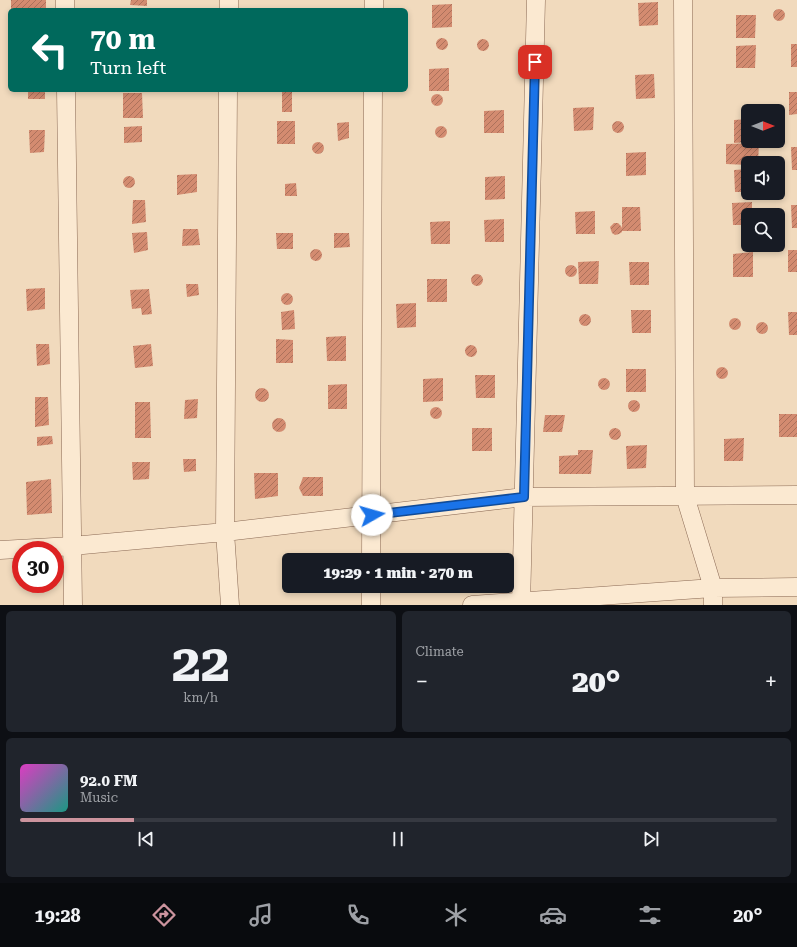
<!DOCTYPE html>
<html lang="en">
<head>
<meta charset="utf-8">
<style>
	:root { --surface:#171b24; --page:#20242c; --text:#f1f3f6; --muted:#9ea1a6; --line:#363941; --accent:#cc949e }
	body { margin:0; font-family:"Roboto Serif",serif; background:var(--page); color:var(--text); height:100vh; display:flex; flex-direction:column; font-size:15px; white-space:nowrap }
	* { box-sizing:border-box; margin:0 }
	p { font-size:13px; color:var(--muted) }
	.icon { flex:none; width:22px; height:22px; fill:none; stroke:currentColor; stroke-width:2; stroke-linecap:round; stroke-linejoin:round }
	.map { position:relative; height:605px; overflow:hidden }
	.details { display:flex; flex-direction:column; gap:6px; padding:6px; background:#0d0f14; flex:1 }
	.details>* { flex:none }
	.top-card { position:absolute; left:8px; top:8px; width:400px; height:84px; border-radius:6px; box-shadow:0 2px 6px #0003; background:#00695c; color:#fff; overflow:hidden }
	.needle { width:26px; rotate:90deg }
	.fabs { position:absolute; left:741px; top:104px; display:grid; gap:8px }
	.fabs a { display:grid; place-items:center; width:44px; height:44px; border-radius:6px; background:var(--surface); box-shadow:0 2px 6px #0003; font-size:20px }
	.speed { position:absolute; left:12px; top:541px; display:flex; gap:8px; font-size:20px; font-weight:700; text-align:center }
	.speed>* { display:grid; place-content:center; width:52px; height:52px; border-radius:50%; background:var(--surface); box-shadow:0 2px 6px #0003; line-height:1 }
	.speed .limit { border:6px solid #d22; background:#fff; color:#111 }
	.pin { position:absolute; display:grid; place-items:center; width:34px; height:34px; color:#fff; margin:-17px; border-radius:8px; box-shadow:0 2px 6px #0006 }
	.me { position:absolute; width:44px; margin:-22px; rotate:83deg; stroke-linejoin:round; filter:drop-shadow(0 0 3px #0008) }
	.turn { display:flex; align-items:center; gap:14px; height:84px; padding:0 16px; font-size:18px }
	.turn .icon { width:52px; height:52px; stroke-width:2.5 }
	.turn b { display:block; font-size:28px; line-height:34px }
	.big { font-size:30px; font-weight:800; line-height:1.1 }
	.details .widget { flex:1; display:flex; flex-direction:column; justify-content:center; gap:6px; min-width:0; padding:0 14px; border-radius:6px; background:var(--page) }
	.details .dial { align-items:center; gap:0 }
	.dial b { font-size:52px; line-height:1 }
	.song { display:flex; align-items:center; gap:12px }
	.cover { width:48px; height:48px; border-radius:6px; background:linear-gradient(135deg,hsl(310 70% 55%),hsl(170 70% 35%)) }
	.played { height:4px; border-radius:2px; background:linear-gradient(90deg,var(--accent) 15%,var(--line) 15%) }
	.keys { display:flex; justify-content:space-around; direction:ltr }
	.heat { display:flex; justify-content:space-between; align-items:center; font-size:22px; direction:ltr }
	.details .tiles { flex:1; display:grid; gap:6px; grid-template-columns:1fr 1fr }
	.widget:last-child { grid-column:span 2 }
	.trip { position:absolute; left:282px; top:553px; width:232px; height:40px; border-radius:6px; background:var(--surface); box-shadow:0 2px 6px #0003; font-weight:800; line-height:40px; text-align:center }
	.tabs { display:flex; height:64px; justify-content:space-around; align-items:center; background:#090b0e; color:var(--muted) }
	.tabs .icon { width:28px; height:28px }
	.tabs .active { color:var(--accent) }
	.tabs b { font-size:18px; color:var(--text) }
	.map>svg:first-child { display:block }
</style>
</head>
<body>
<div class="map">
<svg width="797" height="605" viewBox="0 0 797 605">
	<defs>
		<pattern id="building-hatch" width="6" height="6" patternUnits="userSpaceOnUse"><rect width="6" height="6" fill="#d38b70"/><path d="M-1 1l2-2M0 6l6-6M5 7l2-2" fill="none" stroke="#ac715b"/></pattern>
	</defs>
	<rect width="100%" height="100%" fill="#f1dabd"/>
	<path fill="url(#building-hatch)" d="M11,0H46V10H11Z
		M131,0H147V6L130,5Z
		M658,2V25L639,26L638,3Z
		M452,4V27L432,28V5Z
		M773 15a6 6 0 1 1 12 0a6 6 0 1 1-12 0Z
		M736,15H756L755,38H736Z
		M436 44a6 6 0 1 1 12 0a6 6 0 1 1-12 0Z
		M477 45a6 6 0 1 1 12 0a6 6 0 1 1-12 0Z
		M791,44H797V67H791Z
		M756,45L755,68H736V46Z
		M449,68V91H429V69Z
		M654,74L655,98L636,99L635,75Z
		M28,90H45V99H28Z
		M282,90H292V112H282Z
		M789,92H797V114L789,115Z
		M123,93H142L143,118H123Z
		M431 100a6 6 0 1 1 12 0a6 6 0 1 1-12 0Z
		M594,107L593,130L574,131L573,108Z
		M504,110V133H484V111Z
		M748,119V142L734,143V120Z
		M277,121H295V144H277Z
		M612 127a6 6 0 1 1 12 0a6 6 0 1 1-12 0Z
		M349,122V138L338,141L337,123Z
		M142,126V142L124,143V127Z
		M435 132a6 6 0 1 1 12 0a6 6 0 1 1-12 0Z
		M29,130H45L44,152L30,153Z
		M312 148a6 6 0 1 1 12 0a6 6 0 1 1-12 0Z
		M759,143L758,163H748V165L726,164V144Z
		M791,147H797V170H792Z
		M646,152V175L626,176V153Z
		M748,169V192H735L734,170Z
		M197,174V192L177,195V175Z
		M505,176V199L485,200V177Z
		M123 182a6 6 0 1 1 12 0a6 6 0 1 1-12 0Z
		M296,183L297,196H285V184Z
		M133,200H145L146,222L132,224Z
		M752,202V215H748V225H733L732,203Z
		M791,205H797V228H792Z
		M622,207H640L641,231H622V229V232L619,234L615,235L612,233L610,227L614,223H618L621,226L622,228Z
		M595,211V234H576L575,212Z
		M504,219V242H485L484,220Z
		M450,221V244H431L430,222Z
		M183,229H198L200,245L182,246Z
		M147,232L148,250L134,253L132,233Z
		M276,233H293V249H277Z
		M334,233H349L350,247L334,248Z
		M310 255a6 6 0 1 1 12 0a6 6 0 1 1-12 0Z
		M788,250H797V272H788Z
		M753,252V277H733V254Z
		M599,261L598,284H579L578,262Z
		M629,262H649V285H630Z
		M565 271a6 6 0 1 1 12 0a6 6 0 1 1-12 0Z
		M471 280a6 6 0 1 1 12 0a6 6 0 1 1-12 0Z
		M427,279H447V302H427Z
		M186,284H198L199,295L187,297Z
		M45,288V309L27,311L26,289Z
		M149,289L152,314L142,315L141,308L132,309L130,290Z
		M281 299a6 6 0 1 1 12 0a6 6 0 1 1-12 0Z
		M416,303V327L397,328L396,304Z
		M294,310L295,329L282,330L281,312Z
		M631,310H651V333H632Z
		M788,312H797V335H789Z
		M579 320a6 6 0 1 1 12 0a6 6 0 1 1-12 0Z
		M729 324a6 6 0 1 1 12 0a6 6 0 1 1-12 0Z
		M756 328a6 6 0 1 1 12 0a6 6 0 1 1-12 0Z
		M346,336V361H327L326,337Z
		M276,339L293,340V363H276Z
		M36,344H49L50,364L37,366Z
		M151,344L153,366L135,368L133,346Z
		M465 351a6 6 0 1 1 12 0a6 6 0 1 1-12 0Z
		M716 373a6 6 0 1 1 12 0a6 6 0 1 1-12 0Z
		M626,369H646V392H626Z
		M475,375H495V398H476Z
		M443,378V401L423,402V379Z
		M598 384a6 6 0 1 1 12 0a6 6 0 1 1-12 0Z
		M347,384V409H328V385Z
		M255 395a7 7 0 1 1 14 0a7 7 0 1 1-14 0Z
		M35,397H48L49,425L35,427Z
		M198,399L197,418L184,419L185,400Z
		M628 406a6 6 0 1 1 12 0a6 6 0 1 1-12 0Z
		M135,402H150L151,438H135Z
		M430 413a6 6 0 1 1 12 0a6 6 0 1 1-12 0Z
		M779,414H797V437H779Z
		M545,415H565L562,432H543Z
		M272 425a7 7 0 1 1 14 0a7 7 0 1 1-14 0Z
		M472,428H492V451H472Z
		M609 434a6 6 0 1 1 12 0a6 6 0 1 1-12 0Z
		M52,436L53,444L37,446V437Z
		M744,438L743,461H724V439Z
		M647,445L646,468L627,469L626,446Z
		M578,450H593L591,474H559V456L578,455Z
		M183,459H196V471L184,472Z
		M132,462H150L149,479L133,480Z
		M254,473H278V496L255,499Z
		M303,477H323V496H303L299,488Z
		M51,479L52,513L27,515L26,482Z"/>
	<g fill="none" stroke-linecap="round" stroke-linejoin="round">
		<g stroke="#8b6a55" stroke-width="19">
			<path id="minor" d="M65,0V10
				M683,0L685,496L713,588V605
				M229,10V0
				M374,10V0
				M66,90L73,605
				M228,90L225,532L230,605
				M0,550L72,546L225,532L524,497L797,495
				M371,560L373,90
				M371,605V586
				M472,605L713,588L797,587
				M521,605L536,0"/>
		</g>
		<use href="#minor" stroke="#fbe9d1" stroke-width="18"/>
	</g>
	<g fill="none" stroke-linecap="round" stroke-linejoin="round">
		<g stroke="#114b97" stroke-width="10">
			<path id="route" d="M372,515L524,497L535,62"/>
		</g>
		<use href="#route" stroke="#1a73e8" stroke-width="7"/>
	</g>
</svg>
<div class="fabs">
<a><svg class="needle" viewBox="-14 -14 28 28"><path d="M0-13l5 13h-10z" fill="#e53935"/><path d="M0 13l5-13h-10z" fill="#9ea1a6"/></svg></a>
<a><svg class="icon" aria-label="sound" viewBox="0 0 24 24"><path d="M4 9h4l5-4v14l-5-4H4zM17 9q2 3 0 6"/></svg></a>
<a><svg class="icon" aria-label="search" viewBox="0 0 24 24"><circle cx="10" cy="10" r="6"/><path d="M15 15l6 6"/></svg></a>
</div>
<div class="speed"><div class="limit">30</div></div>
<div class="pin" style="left:535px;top:62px;background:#d93025"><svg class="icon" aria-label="arrive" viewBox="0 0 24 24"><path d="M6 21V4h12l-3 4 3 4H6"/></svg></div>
<svg class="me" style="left:372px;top:515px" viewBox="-20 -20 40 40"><circle r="19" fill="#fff"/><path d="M0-13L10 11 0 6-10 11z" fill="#1a73e8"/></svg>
<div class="trip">19:29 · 1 min · 270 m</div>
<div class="top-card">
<div class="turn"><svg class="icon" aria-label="left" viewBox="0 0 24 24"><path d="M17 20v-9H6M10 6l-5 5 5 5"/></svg><div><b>70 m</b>Turn left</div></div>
</div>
</div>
<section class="details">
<div class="tiles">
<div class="widget dial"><b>22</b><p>km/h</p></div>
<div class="widget"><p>Climate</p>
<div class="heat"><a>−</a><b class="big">20°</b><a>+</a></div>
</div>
<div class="widget">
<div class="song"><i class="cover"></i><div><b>92.0 FM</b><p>Music</p></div></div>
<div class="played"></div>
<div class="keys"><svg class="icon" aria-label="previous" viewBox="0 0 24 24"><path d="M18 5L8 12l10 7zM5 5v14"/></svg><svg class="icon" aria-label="pause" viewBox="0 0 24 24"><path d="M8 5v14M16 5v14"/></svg><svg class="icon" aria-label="next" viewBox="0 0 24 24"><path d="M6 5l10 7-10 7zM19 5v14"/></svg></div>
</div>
</div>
</section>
<nav class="tabs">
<b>19:28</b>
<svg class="icon active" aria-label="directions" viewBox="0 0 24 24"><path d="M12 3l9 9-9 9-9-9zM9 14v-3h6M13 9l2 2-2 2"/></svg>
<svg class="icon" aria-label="music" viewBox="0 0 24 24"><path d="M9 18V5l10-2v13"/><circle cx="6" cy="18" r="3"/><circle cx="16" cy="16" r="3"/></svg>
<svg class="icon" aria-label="phone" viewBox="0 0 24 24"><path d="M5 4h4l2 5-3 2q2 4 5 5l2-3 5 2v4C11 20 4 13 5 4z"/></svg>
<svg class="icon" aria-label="climate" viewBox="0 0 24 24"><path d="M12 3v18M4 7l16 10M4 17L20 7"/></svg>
<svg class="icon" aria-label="car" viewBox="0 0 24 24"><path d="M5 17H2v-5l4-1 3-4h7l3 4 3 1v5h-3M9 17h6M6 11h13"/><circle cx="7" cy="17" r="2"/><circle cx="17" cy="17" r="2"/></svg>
<svg class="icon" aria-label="filters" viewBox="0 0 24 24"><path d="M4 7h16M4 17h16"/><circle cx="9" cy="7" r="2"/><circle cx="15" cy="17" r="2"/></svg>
<b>20°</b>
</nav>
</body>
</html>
